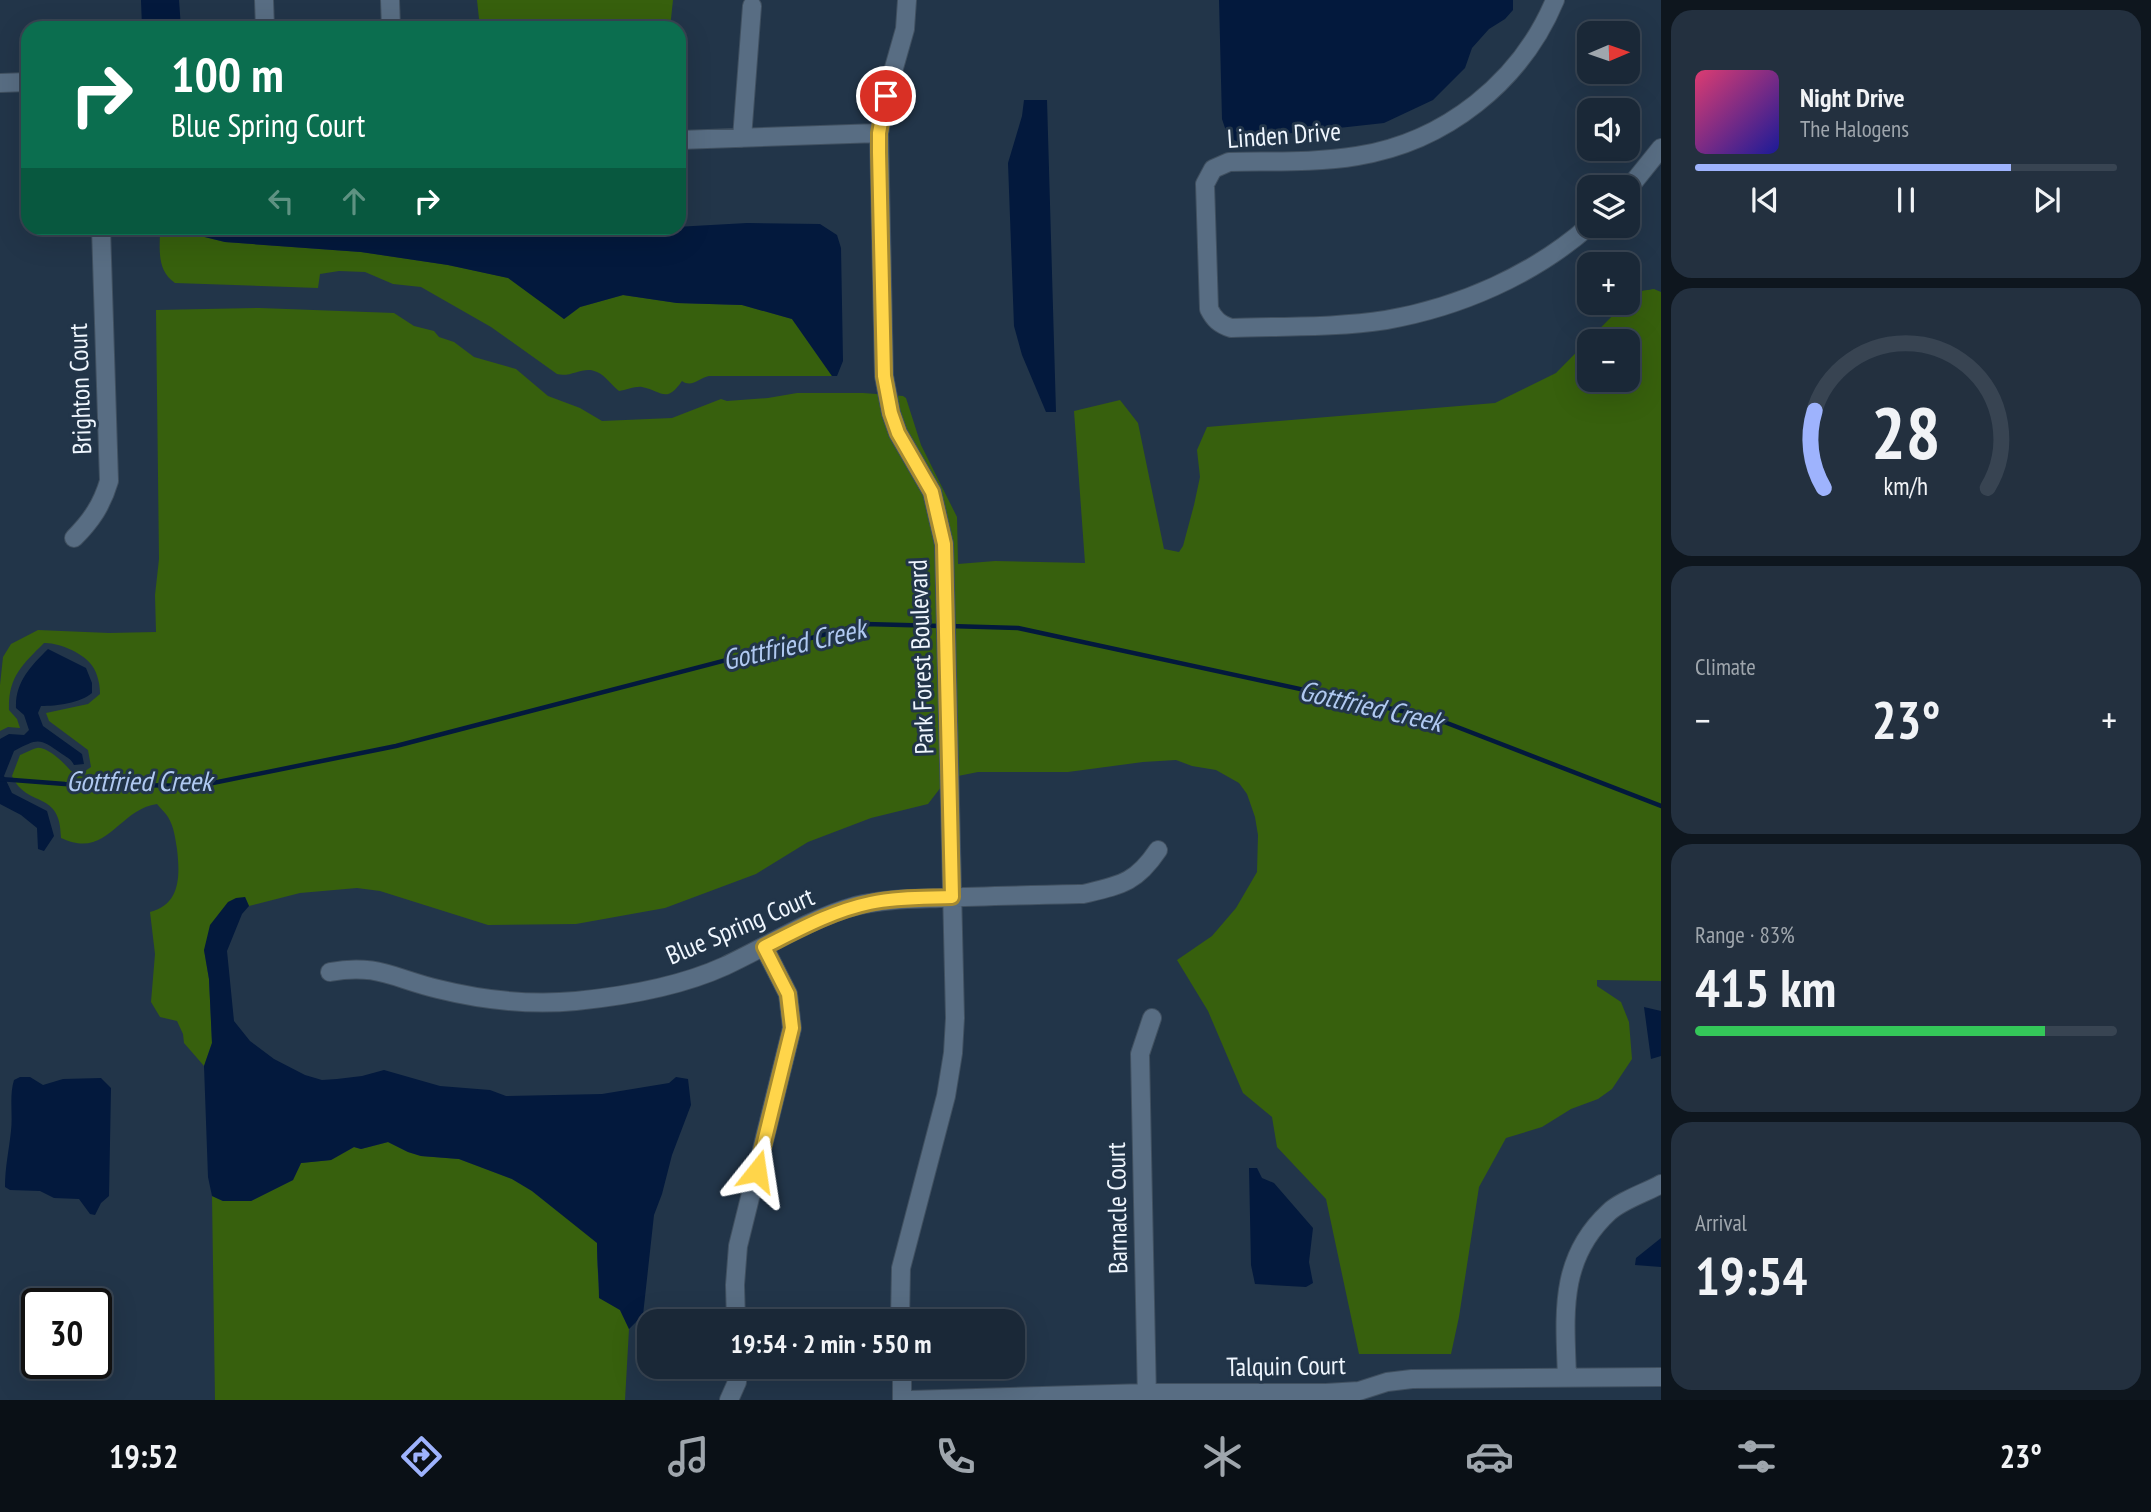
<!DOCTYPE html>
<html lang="en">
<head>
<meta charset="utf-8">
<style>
	:root { --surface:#1a2837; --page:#23303f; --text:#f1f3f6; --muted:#9fa6ad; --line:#384452; --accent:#9eb3fd }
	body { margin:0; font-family:"PT Sans Narrow",sans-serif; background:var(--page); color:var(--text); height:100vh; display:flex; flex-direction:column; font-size:26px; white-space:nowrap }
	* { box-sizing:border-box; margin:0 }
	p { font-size:23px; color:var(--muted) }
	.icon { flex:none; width:38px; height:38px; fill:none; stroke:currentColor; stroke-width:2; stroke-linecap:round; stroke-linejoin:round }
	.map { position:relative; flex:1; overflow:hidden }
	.side { display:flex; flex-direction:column; gap:10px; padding:10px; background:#0e161e; width:490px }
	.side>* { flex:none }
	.banner { position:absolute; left:21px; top:21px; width:665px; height:214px; border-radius:21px; box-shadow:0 7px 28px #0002,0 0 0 2px var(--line); background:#0b6e4f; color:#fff; overflow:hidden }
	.needle { width:46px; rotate:88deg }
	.tools { position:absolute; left:1577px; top:21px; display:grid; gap:14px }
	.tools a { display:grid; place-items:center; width:63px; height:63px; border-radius:14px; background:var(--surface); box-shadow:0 7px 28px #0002,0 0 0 2px var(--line); font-size:35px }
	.speed { position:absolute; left:21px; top:1288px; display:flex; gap:14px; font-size:35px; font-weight:700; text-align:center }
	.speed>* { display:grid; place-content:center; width:91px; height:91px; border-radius:50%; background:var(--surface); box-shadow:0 7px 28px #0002,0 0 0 2px var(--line); line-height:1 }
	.speed .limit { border:4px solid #111; border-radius:10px; background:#fff; color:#111 }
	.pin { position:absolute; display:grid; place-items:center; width:60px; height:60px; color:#fff; margin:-30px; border:4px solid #fff; border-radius:50%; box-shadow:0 2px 7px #0007 }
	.me { position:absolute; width:77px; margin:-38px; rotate:15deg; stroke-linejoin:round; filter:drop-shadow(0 0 5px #0008) }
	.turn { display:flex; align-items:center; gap:24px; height:147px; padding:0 35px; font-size:32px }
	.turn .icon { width:91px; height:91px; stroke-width:2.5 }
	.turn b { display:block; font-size:49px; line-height:60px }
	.lanes { display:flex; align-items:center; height:66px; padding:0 35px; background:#0003; justify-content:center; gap:35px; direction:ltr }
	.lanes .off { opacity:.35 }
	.big { font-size:52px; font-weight:800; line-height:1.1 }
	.side .tile { flex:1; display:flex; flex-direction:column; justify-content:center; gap:10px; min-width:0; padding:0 24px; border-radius:21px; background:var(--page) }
	.side .dial { align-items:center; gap:0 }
	.dial svg { height:182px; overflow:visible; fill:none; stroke:var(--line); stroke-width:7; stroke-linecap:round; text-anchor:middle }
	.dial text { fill:var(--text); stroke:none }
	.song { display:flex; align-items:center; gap:21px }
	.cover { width:84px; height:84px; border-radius:10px; background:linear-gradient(135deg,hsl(340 70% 55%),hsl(240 70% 35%)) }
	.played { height:7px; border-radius:4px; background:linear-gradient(90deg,var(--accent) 75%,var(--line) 75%) }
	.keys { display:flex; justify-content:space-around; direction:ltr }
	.heat { display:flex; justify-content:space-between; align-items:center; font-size:38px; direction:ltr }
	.charge { height:10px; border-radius:5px; background:linear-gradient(90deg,#34c759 83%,var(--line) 0) }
	.trip { position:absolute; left:637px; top:1309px; width:388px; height:70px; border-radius:21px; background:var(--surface); box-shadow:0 7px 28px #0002,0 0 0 2px var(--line); font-weight:800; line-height:70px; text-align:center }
	.dock { display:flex; height:112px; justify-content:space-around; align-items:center; background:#0a1016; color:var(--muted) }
	.dock .icon { width:49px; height:49px }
	.dock .on { color:var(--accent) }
	.dock b { font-size:32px; color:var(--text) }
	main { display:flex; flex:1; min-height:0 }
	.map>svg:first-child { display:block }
</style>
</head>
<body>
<main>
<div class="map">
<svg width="1661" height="1400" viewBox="0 0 1661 1400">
	<rect width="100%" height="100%" fill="#223549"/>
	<path fill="#37600d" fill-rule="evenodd" d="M477,0H673L670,28H480Z
		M160,228H168L225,242L361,252L448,265L509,278L564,319L580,307L623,295L677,303L742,305L792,319L832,376H709C699,378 692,388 682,381C666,404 662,391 642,387C636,386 626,390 619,391C612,386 605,375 597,372C584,365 571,378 557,374L491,327L421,287L393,284L365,272L339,271L320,274L318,288L175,283C156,270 160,248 160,228Z
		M1654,289L1661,292V981L1597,980V986L1621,1002L1629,1022L1632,1059L1612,1089L1598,1099L1571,1109L1542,1127L1506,1138L1479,1187L1459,1317L1451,1354H1359L1326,1199L1277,1147L1272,1117L1243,1093L1208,1011L1177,960L1212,936L1236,908L1257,872L1258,835L1255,817L1247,794L1239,783L1216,770L1192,766L1176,760L1143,762L1068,772H978L948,778L928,804L871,818L808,842L756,874L665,908L576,924L488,925L380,891L357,888L300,893L249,906L245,897L204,950L209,979L212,1043L204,1066L184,1043L183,1034L177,1021L160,1017L151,1002L155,954L150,912C181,904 180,875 177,849C175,837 174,827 168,817C165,812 160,808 157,804C117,810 108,860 61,838C61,789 27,809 12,776L20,755C25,753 32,749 37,748C47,746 65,764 71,771H85L91,767L88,750L49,721L46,713L88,704L100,694C100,685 98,675 93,667C86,654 58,642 44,643C22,665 8,677 9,710L17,719L20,728L8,727L0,731V685L3,657L11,644L38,630L109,633L156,632L155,595L159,559L156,310L260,308L394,313L414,326L434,331L439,337L454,342L474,357L516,369L548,396L580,408L602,421L672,418L721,399L727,401L768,398L797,393H863L903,396L906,398L921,445L957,517L958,564L995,561L1085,563L1074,411L1120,400L1138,423L1164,549L1179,552L1183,546L1194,505L1200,477L1197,450L1207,427L1495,403L1556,373L1625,303H1628C1631,290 1643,291 1654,289ZM1589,341H1628V380H1589Z
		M388,1142L408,1152L421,1156L459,1159L512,1179L532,1191L598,1243C596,1262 599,1279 599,1297L620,1310L629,1329L625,1400H215L212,1196L223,1201H251L293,1180L301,1163L331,1160L354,1147L361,1149Z"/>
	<path fill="#03193d" d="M141,0H179L181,28H142Z
		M1219,0H1513V10L1505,19L1489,29L1472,48L1465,68L1433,100L1384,123L1293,133L1242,136L1238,142L1228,137L1222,119Z
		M1024,100H1047L1056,412H1046L1022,355L1014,326L1008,163L1022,116Z
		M747,223L820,224L837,235L841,248L843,361L837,376H832L792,319L742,305L677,303L623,295L580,307L564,319L508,278L448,265L361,252L225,242L168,228H580L604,231Z
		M48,649L86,668L92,683V693C80,703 57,706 41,706L38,713L43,726L82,754L84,764L74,765C71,759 68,758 62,754C39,738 39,738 14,751L4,776L12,793L47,811L54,836L44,851L38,849L37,828L21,815L0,804V739L9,734L24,735L29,730L24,715L16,708C15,682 31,666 48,649Z
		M245,897L249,906L242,914L227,951L234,1021L250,1041L274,1059L305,1075L322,1080L337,1079L362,1076L384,1070L440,1086L490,1090L506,1096L602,1094L669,1083L676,1077L688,1079L691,1105L672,1155L662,1194L654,1215L643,1315L629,1329L620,1310L599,1298C599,1279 597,1262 597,1243L532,1191L512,1179L459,1159L421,1156L408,1152L388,1142L361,1149L354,1147L331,1160L301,1163L293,1180L251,1201H223L212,1196L208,1177L204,1066L212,1043L209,979L204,950L210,925L228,902L236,898Z
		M1644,1007L1661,1011V1056L1651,1059Z
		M20,1077H30L43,1085L63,1079L101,1078L111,1088L109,1196L101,1203L95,1215L90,1214L79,1199L54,1198L40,1191L10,1190L5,1187C5,1167 9,1150 11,1131C13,1114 9,1096 14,1080Z
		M1249,1168H1257L1262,1178L1274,1183L1313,1228L1309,1262L1313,1283L1306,1287L1255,1284L1251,1265Z
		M1661,1238V1267L1635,1265L1636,1258Z"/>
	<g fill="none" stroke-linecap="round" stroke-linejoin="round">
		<path stroke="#03193d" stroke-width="4.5" d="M949,626L1018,628L1434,718L1661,806
			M0,779L65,784L198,786L396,746L865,624L941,626"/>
		<g stroke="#405060" stroke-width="20">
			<path id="street" d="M264,0L265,28
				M390,0L391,28
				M1555,0C1521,82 1445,142 1357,156C1315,163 1271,161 1229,162L1213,169L1205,184L1209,309C1214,319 1219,324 1231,328C1282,326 1335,328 1386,320C1460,307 1533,275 1589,226
				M0,83L28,82
				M742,138L752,6
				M679,140L879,133
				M1628,189L1661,148
				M74,538C91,521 102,505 109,481L101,228
				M330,972C377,963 395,979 438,989C482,1000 531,1005 576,1001C626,996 679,987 725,966C768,946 809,919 855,906C883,899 912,899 940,898C988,896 1036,895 1083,894C1121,885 1136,883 1158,850
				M736,1321L735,1285L738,1246L792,1028L788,994L764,947
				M900,1321L901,1268L946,1096L953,1053L955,1018L944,544L932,492L898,433L891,413L884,376L879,133L886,96L905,29L907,0
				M902,1367V1400
				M1567,1377C1565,1315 1558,1259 1609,1212C1622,1200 1645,1193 1661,1184
				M729,1400L737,1382V1367
				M909,1400L1147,1393H1326L1359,1391L1387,1382L1412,1379L1661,1377
				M1147,1400L1140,1054L1152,1018"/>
		</g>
		<use href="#street" stroke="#586d83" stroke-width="18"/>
	</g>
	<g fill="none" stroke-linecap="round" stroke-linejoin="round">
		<g stroke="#a68a30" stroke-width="18">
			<path id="route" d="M757,1171L792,1028L788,994L764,947C798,930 832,911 870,903C897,897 925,898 952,897L944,544L932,492L898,433L891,413L884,376L879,152V133L886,96"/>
		</g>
		<use href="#route" stroke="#ffd54a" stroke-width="12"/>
	</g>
	<g text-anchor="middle" stroke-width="6" stroke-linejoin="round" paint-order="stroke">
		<g font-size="26" fill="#eff6fe" stroke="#223549">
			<text transform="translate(1284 135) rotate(-4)" y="9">Linden Drive</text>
			<text transform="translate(80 389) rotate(-92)" y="9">Brighton Court</text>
			<text transform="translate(921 657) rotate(-92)" y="9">Park Forest Boulevard</text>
			<text transform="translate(740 926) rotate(-23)" y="9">Blue Spring Court</text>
			<text transform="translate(1117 1208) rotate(-91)" y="9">Barnacle Court</text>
			<text transform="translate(1286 1366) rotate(-1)" y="9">Talquin Court</text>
		</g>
		<g font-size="28" font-style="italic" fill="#b0c9f1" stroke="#223549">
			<text transform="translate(794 644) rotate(-13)" y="10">Gottfried Creek</text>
			<text transform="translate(1371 706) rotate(13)" y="10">Gottfried Creek</text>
			<text x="139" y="791">Gottfried Creek</text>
		</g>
	</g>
</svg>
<div class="tools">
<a><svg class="needle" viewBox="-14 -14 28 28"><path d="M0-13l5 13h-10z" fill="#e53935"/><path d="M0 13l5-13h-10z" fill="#9fa6ad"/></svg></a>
<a><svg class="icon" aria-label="sound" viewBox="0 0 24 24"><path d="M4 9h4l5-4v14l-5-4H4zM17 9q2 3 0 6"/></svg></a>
<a><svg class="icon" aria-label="layers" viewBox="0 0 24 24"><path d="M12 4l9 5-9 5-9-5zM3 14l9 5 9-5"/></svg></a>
<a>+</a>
<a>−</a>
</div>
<div class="speed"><div class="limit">30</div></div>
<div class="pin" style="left:886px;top:96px;background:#d93025"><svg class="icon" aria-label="arrive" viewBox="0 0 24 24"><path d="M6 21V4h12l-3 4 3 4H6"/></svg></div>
<svg class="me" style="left:757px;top:1171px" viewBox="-20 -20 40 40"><path d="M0-17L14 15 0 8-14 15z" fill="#ffd54a" stroke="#fff" stroke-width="4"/></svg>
<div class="trip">19:54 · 2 min · 550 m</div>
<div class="banner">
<div class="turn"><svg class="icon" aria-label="right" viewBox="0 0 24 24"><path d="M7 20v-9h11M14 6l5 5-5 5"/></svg><div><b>100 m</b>Blue Spring Court</div></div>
<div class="lanes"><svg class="icon off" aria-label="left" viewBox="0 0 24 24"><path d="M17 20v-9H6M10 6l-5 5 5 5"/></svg><svg class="icon off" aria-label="ahead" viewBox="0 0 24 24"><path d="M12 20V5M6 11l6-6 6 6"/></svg><svg class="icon" aria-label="right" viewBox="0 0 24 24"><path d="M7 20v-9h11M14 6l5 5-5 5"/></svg></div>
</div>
</div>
<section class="side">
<div class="tile">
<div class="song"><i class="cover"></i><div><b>Night Drive</b><p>The Halogens</p></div></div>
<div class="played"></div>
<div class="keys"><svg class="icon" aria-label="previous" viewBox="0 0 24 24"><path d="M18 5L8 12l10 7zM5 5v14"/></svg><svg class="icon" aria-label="pause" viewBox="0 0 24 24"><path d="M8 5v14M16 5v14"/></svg><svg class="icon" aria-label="next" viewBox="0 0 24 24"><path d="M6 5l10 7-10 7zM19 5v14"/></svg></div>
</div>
<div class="tile dial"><svg viewBox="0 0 100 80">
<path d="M14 69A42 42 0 1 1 86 69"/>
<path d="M14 69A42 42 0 0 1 10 35" stroke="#9eb3fd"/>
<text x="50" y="56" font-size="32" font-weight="700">28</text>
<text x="50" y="72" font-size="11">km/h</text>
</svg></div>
<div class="tile"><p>Climate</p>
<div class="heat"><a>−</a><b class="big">23°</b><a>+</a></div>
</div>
<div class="tile"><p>Range · 83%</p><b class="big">415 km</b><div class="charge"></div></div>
<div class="tile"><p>Arrival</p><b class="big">19:54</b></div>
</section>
</main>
<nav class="dock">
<b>19:52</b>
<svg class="icon on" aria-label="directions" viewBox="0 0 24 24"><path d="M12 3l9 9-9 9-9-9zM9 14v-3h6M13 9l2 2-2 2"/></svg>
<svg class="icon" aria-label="music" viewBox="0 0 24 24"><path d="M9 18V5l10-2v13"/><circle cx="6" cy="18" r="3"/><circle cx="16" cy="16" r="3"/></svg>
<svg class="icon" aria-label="phone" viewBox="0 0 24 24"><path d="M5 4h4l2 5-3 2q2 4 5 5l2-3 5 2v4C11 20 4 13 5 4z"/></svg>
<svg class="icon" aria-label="climate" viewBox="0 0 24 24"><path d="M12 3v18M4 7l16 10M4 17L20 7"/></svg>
<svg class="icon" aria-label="car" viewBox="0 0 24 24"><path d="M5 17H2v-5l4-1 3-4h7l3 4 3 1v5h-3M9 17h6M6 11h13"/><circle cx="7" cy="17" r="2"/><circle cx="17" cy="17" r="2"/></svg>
<svg class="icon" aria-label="filters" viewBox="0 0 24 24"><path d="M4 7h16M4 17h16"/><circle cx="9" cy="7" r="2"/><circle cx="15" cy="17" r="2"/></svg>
<b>23°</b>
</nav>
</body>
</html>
